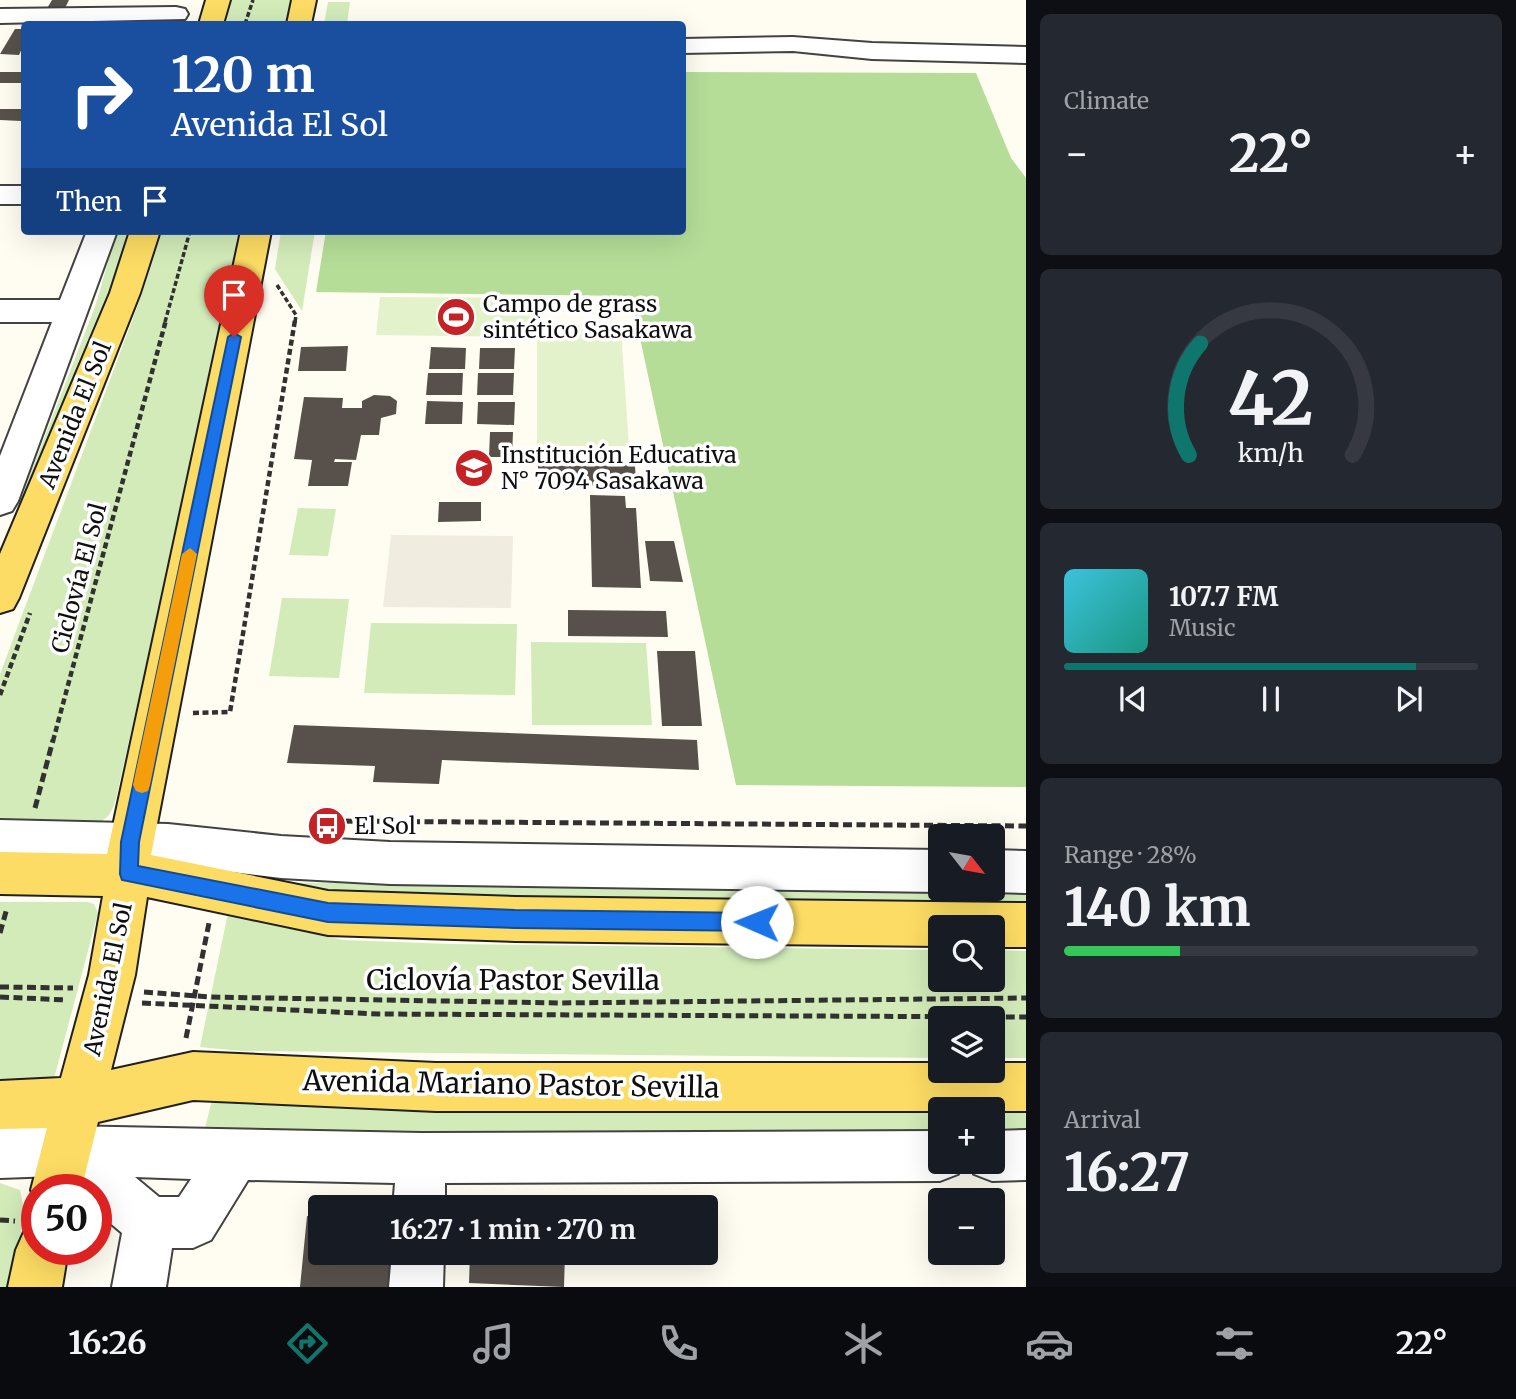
<!DOCTYPE html>
<html lang="en">
<head>
<meta charset="utf-8">
<style>
	:root { --surface:#171b24; --page:#242831; --text:#f1f3f6; --muted:#9ea1a6; --line:#363941; --accent:#0f766e }
	body { margin:0; font-family:Merriweather,serif; background:var(--page); color:var(--text); height:100vh; display:flex; flex-direction:column; font-size:26px; white-space:nowrap }
	* { box-sizing:border-box; margin:0 }
	p { font-size:23px; color:var(--muted) }
	.icon { flex:none; width:38px; height:38px; fill:none; stroke:currentColor; stroke-width:2; stroke-linecap:round; stroke-linejoin:round }
	.map { position:relative; flex:1; overflow:hidden }
	.drawer { display:flex; flex-direction:column; gap:14px; padding:14px; background:#0d0f14; width:490px }
	.drawer>* { flex:none }
	.top-card { position:absolute; left:21px; top:21px; width:665px; height:214px; border-radius:7px; box-shadow:0 7px 28px #0002; background:#1a4fa0; color:#fff; overflow:hidden }
	.needle { width:46px; rotate:121deg }
	.fabs { position:absolute; left:928px; top:824px; display:grid; gap:14px }
	.fabs a { display:grid; place-items:center; width:77px; height:77px; border-radius:7px; background:var(--surface); box-shadow:0 7px 28px #0002; font-size:35px }
	.speed { position:absolute; left:21px; top:1174px; display:flex; gap:14px; font-size:35px; font-weight:700; text-align:center }
	.speed>* { display:grid; place-content:center; width:91px; height:91px; border-radius:50%; background:var(--surface); box-shadow:0 7px 28px #0002; line-height:1 }
	.speed .limit { border:10px solid #d22; background:#fff; color:#111 }
	.pin { position:absolute; display:grid; place-items:center; width:60px; height:60px; color:#fff; margin:-72px -30px; border-radius:50% 50% 50% 0; rotate:-45deg; box-shadow:0 0 7px #0007 }
	.pin .icon { rotate:45deg }
	.me { position:absolute; width:77px; margin:-38px; rotate:271deg; stroke-linejoin:round; filter:drop-shadow(0 0 5px #0008) }
	.turn { display:flex; align-items:center; gap:24px; height:147px; padding:0 35px; font-size:32px }
	.turn .icon { width:91px; height:91px; stroke-width:2.5 }
	.turn b { display:block; font-size:49px; line-height:60px }
	.then { display:flex; align-items:center; height:66px; padding:0 35px; background:#0003; gap:14px; font-size:26px }
	.big { font-size:52px; font-weight:700; line-height:1.1 }
	.drawer .tile { flex:1; display:flex; flex-direction:column; justify-content:center; gap:10px; min-width:0; padding:0 24px; border-radius:10px; background:var(--page) }
	.drawer .dial { align-items:center; gap:0 }
	.dial svg { height:182px; overflow:visible; fill:none; stroke:var(--line); stroke-width:7; stroke-linecap:round; text-anchor:middle }
	.dial text { fill:var(--text); stroke:none }
	.song { display:flex; align-items:center; gap:21px }
	.cover { width:84px; height:84px; border-radius:10px; background:linear-gradient(135deg,hsl(190 70% 55%),hsl(170 70% 35%)) }
	.played { height:7px; border-radius:4px; background:linear-gradient(90deg,var(--accent) 85%,var(--line) 85%) }
	.keys { display:flex; justify-content:space-around; direction:ltr }
	.heat { display:flex; justify-content:space-between; align-items:center; font-size:38px; direction:ltr }
	.charge { height:10px; border-radius:5px; background:linear-gradient(90deg,#34c759 28%,var(--line) 0) }
	.trip { position:absolute; left:308px; top:1195px; width:410px; height:70px; border-radius:7px; background:var(--surface); box-shadow:0 7px 28px #0002; font-weight:700; line-height:70px; text-align:center }
	.menu { display:flex; height:112px; justify-content:space-around; align-items:center; background:#090b0e; color:var(--muted) }
	.menu .icon { width:49px; height:49px }
	.menu .selected { color:var(--accent) }
	.menu b { font-size:32px; color:var(--text) }
	main { display:flex; flex:1; min-height:0 }
	.map>svg:first-child { display:block }
</style>
</head>
<body>
<main>
<div class="map">
<svg width="1026" height="1287" viewBox="0 0 1026 1287">
	<rect width="100%" height="100%" fill="#fffdf2"/>
	<path fill="#d2ebb9" d="M229,0H294L289,24H222Z
		M328,2H350L347,24H324Z
		M117,231H134L0,574V552L95,307Z
		M162,231H245L116,798C112,812 109,819 95,824L0,820V674L142,294Z
		M281,231H315L302,311L275,269Z
		M298,508L336,509L328,556L289,555Z
		M282,598L349,599L339,678L269,676Z
		M371,623L517,624L515,695L364,693Z
		M531,642L646,643L652,725H532Z
		M249,882L1026,892V910L315,900Z
		M0,902H88L94,904L98,913L55,1075L50,1082L0,1090Z
		M228,913L343,940L450,944L940,950V980H992V950L1026,951V1058H992V1018H940V1058L242,1051L200,1047Z
		M213,1096L1026,1104V1137H992V1110H940V1137L268,1130L204,1132Z
		M0,1183L20,1190L25,1214L9,1287H0Z"/>
	<path fill="#b5dd98" d="M683,72L976,73L1011,158L1026,178V787L736,785L631,296L316,292L326,231H682Z"/>
	<path fill="#e4f2cb" d="M380,297L535,298L534,337L376,335Z
		M537,329L621,330L629,446H537Z"/>
	<path fill="#f0ecdf" d="M391,535L513,536L511,608L383,607Z"/>
	<path fill="#58514b" d="M52,0H69L64,10H46Z
		M15,29H24V44L19,55L0,54Z
		M0,72H24V83H0Z
		M0,109H24V112L21,121L0,120Z
		M348,346L346,371H298L301,347Z
		M431,347L466,348L465,369H429Z
		M480,348H515L514,369H479Z
		M428,373H463L462,395H426Z
		M478,373H514L513,395H477Z
		M374,395L390,396L397,401L396,414L381,418L379,435H361L356,460L335,459L334,462H352L348,486H308L312,460L294,459L304,397L343,398L342,408H362V401Z
		M427,401L463,402L462,424H425Z
		M478,402H515L514,425L477,424Z
		M490,432H513L512,457H489Z
		M635,465L636,485L538,486V466Z
		M590,495L625,496L626,508H636L641,588L592,587Z
		M439,502H481V521L438,522Z
		M645,541H674L683,582L650,581Z
		M568,610L666,611L668,637L568,636Z
		M657,651H695L702,726H662Z
		M294,725L697,740L699,770L442,760L439,784L373,782L375,766L287,763Z
		M307,1216L320,1217V1253H401L399,1287H300Z
		M470,1253H565L564,1287L469,1283Z"/>
	<g fill="none" stroke-linecap="round" stroke-linejoin="round">
		<g stroke="#424242" stroke-width="4">
			<path id="minor" d="M176,7L185,9L188,14L185,19L0,23V9Z
				M793,37L872,43L1026,47V63L872,59L793,51L682,53V39Z
				M0,186H24V204H0Z
				M87,231H117L18,501L12,511L0,515V456L52,322H0V300H60Z
				M0,820L168,824L281,836L390,842L940,850V889H947L940,892L390,884L281,878L168,864L0,860Z
				M992,850L1026,851V893L992,892L985,889H992Z
				M64,1126L421,1133L940,1131V1162H963L958,1174L940,1181L445,1183V1208H393L395,1183L248,1180L211,1240L193,1248H172L166,1287H112L122,1233L96,1211V1190H71L55,1176L0,1178V1128ZM135,1177L191,1179L179,1197H159Z
				M1026,1130V1180L992,1181L974,1174L969,1162H992V1131Z
				M392,1253H444L443,1287H389Z"/>
		</g>
		<g stroke="#202020" stroke-width="4">
			<path id="major" d="M206,0H230L223,24H199Z
				M292,0H316L311,24H287Z
				M130,231H160L140,293L19,598L13,609L0,613V554L110,293Z
				M241,231H271L151,855L328,891L515,897L1026,903V947H992V928H940V946L515,941L328,935L147,897L135,975L111,1070L193,1052L436,1063H940V1071H992V1063H1026V1111H436L193,1100L98,1122L81,1190H37V1205L31,1190L47,1128L0,1129V1081L61,1078L89,975L103,896L0,894V852L107,854Z
				M37,1226V1250H68L62,1287H8L16,1250L24,1232Z"/>
		</g>
		<path stroke="#313131" stroke-width="3.5" stroke-dasharray="5 2.5" stroke-linecap="butt" d="M245,24L253,0
			M277,285L296,315L295,322
			M165,322L190,231"/>
		<path stroke="#313131" stroke-width="4.5" stroke-dasharray="6 3.5" stroke-linecap="butt" d="M0,695L30,613
			M193,713L230,712L295,320
			M53,741L166,320"/>
		<path stroke="#313131" stroke-width="5" stroke-dasharray="9 4.5" stroke-linecap="butt" d="M35,808L53,740
			M330,821L1026,826
			M0,933L7,908
			M0,987L73,988
			M144,992L210,997L559,1003L1026,998
			M0,997L67,1000
			M142,1003L379,1014L1026,1017
			M186,1038L209,923
			M0,1220L15,1221"/>
		<use href="#minor" fill="#fff" fill-rule="evenodd"/>
		<use href="#major" fill="#fcdc64" fill-rule="evenodd"/>
	</g>
	<path fill="#1a73e8" stroke="#114b97" stroke-width="2" d="M234,333L241,337L139,842L138,866L328,903L515,910L757,913L764,916L766,922L764,929L757,931L515,928L328,922L122,880L120,874L121,842L228,337Z"/>
	<path fill="#f59e0b" d="M190,548L197,554L150,785L148,791L142,793L136,791L133,785L182,554Z"/>
	<defs>
		<g id="stadium-disc" transform="scale(2.0125)"><circle r="9.5" fill="#c52225" stroke="#fff"/><path d="M0-5a6.5 5 0 1 0 0 10a6.5 5 0 1 0 0-10ZM-3.5-1.8h7v3.6h-7Z" fill="#fff"/></g>
		<g id="school-disc" transform="scale(2.0125)"><circle r="9.5" fill="#c52225" stroke="#fff"/><path d="M0-5L7-2L0 1L-7-2ZM-4 1L0 2.5L4 1V4Q0 6-4 4Z" fill="#fff"/></g>
		<g id="bus-disc" transform="scale(2.0125)"><circle r="9.5" fill="#c52225" stroke="#fff"/><path d="M-5-6H5V4H4V6H2V4H-2V6H-4V4H-5ZM-3.5-4V0h7V-4ZM-3.5 1.2v1.5H-2V1.2ZM2 1.2v1.5H3.5V1.2Z" fill="#fff"/></g>
	</defs>
	<g fill-rule="evenodd">
		<use href="#stadium-disc" x="456" y="317"/>
		<use href="#school-disc" x="474" y="468"/>
		<use href="#bus-disc" x="327" y="826"/>
	</g>
	<g text-anchor="middle" stroke-width="7" stroke-linejoin="round" paint-order="stroke">
		<g font-size="23" fill="#0f0f0f" stroke="#fff" text-anchor="start">
			<text x="483" y="312">Campo de grass<tspan x="483" dy="26">sintético Sasakawa</tspan></text>
			<text x="501" y="463">Institución Educativa<tspan x="501" dy="26">N° 7094 Sasakawa</tspan></text>
			<text x="354" y="834">El Sol</text>
		</g>
		<g font-size="23" fill="#0f0f0f" stroke="#fff">
			<text transform="translate(75 415) rotate(-68)" y="8">Avenida El Sol</text>
			<text transform="translate(79 578) rotate(-75)" y="8">Ciclovía El Sol</text>
			<text transform="translate(108 979) rotate(-78)" y="8">Avenida El Sol</text>
		</g>
		<g font-size="28" fill="#0f0f0f" stroke="#fff">
			<text x="513" y="990">Ciclovía Pastor Sevilla</text>
			<text transform="translate(511 1084) rotate(1)" y="10">Avenida Mariano Pastor Sevilla</text>
		</g>
	</g>
</svg>
<div class="fabs">
<a><svg class="needle" viewBox="-14 -14 28 28"><path d="M0-13l5 13h-10z" fill="#e53935"/><path d="M0 13l5-13h-10z" fill="#9ea1a6"/></svg></a>
<a><svg class="icon" aria-label="search" viewBox="0 0 24 24"><circle cx="10" cy="10" r="6"/><path d="M15 15l6 6"/></svg></a>
<a><svg class="icon" aria-label="layers" viewBox="0 0 24 24"><path d="M12 4l9 5-9 5-9-5zM3 14l9 5 9-5"/></svg></a>
<a>+</a>
<a>−</a>
</div>
<div class="speed"><div class="limit">50</div></div>
<div class="pin" style="left:234px;top:337px;background:#d93025"><svg class="icon" aria-label="arrive" viewBox="0 0 24 24"><path d="M6 21V4h12l-3 4 3 4H6"/></svg></div>
<svg class="me" style="left:757px;top:922px" viewBox="-20 -20 40 40"><circle r="19" fill="#fff"/><path d="M0-13L10 11 0 6-10 11z" fill="#1a73e8"/></svg>
<div class="trip">16:27 · 1 min · 270 m</div>
<div class="top-card">
<div class="turn"><svg class="icon" aria-label="right" viewBox="0 0 24 24"><path d="M7 20v-9h11M14 6l5 5-5 5"/></svg><div><b>120 m</b>Avenida El Sol</div></div>
<div class="then">Then<svg class="icon" aria-label="arrive" viewBox="0 0 24 24"><path d="M6 21V4h12l-3 4 3 4H6"/></svg></div>
</div>
</div>
<section class="drawer">
<div class="tile"><p>Climate</p>
<div class="heat"><a>−</a><b class="big">22°</b><a>+</a></div>
</div>
<div class="tile dial"><svg viewBox="0 0 100 80">
<path d="M14 69A42 42 0 1 1 86 69"/>
<path d="M14 69A42 42 0 0 1 19 20" stroke="#0f766e"/>
<text x="50" y="56" font-size="32" font-weight="700">42</text>
<text x="50" y="72" font-size="11">km/h</text>
</svg></div>
<div class="tile">
<div class="song"><i class="cover"></i><div><b>107.7 FM</b><p>Music</p></div></div>
<div class="played"></div>
<div class="keys"><svg class="icon" aria-label="previous" viewBox="0 0 24 24"><path d="M18 5L8 12l10 7zM5 5v14"/></svg><svg class="icon" aria-label="pause" viewBox="0 0 24 24"><path d="M8 5v14M16 5v14"/></svg><svg class="icon" aria-label="next" viewBox="0 0 24 24"><path d="M6 5l10 7-10 7zM19 5v14"/></svg></div>
</div>
<div class="tile"><p>Range · 28%</p><b class="big">140 km</b><div class="charge"></div></div>
<div class="tile"><p>Arrival</p><b class="big">16:27</b></div>
</section>
</main>
<nav class="menu">
<b>16:26</b>
<svg class="icon selected" aria-label="directions" viewBox="0 0 24 24"><path d="M12 3l9 9-9 9-9-9zM9 14v-3h6M13 9l2 2-2 2"/></svg>
<svg class="icon" aria-label="music" viewBox="0 0 24 24"><path d="M9 18V5l10-2v13"/><circle cx="6" cy="18" r="3"/><circle cx="16" cy="16" r="3"/></svg>
<svg class="icon" aria-label="phone" viewBox="0 0 24 24"><path d="M5 4h4l2 5-3 2q2 4 5 5l2-3 5 2v4C11 20 4 13 5 4z"/></svg>
<svg class="icon" aria-label="climate" viewBox="0 0 24 24"><path d="M12 3v18M4 7l16 10M4 17L20 7"/></svg>
<svg class="icon" aria-label="car" viewBox="0 0 24 24"><path d="M5 17H2v-5l4-1 3-4h7l3 4 3 1v5h-3M9 17h6M6 11h13"/><circle cx="7" cy="17" r="2"/><circle cx="17" cy="17" r="2"/></svg>
<svg class="icon" aria-label="filters" viewBox="0 0 24 24"><path d="M4 7h16M4 17h16"/><circle cx="9" cy="7" r="2"/><circle cx="15" cy="17" r="2"/></svg>
<b>22°</b>
</nav>
</body>
</html>
